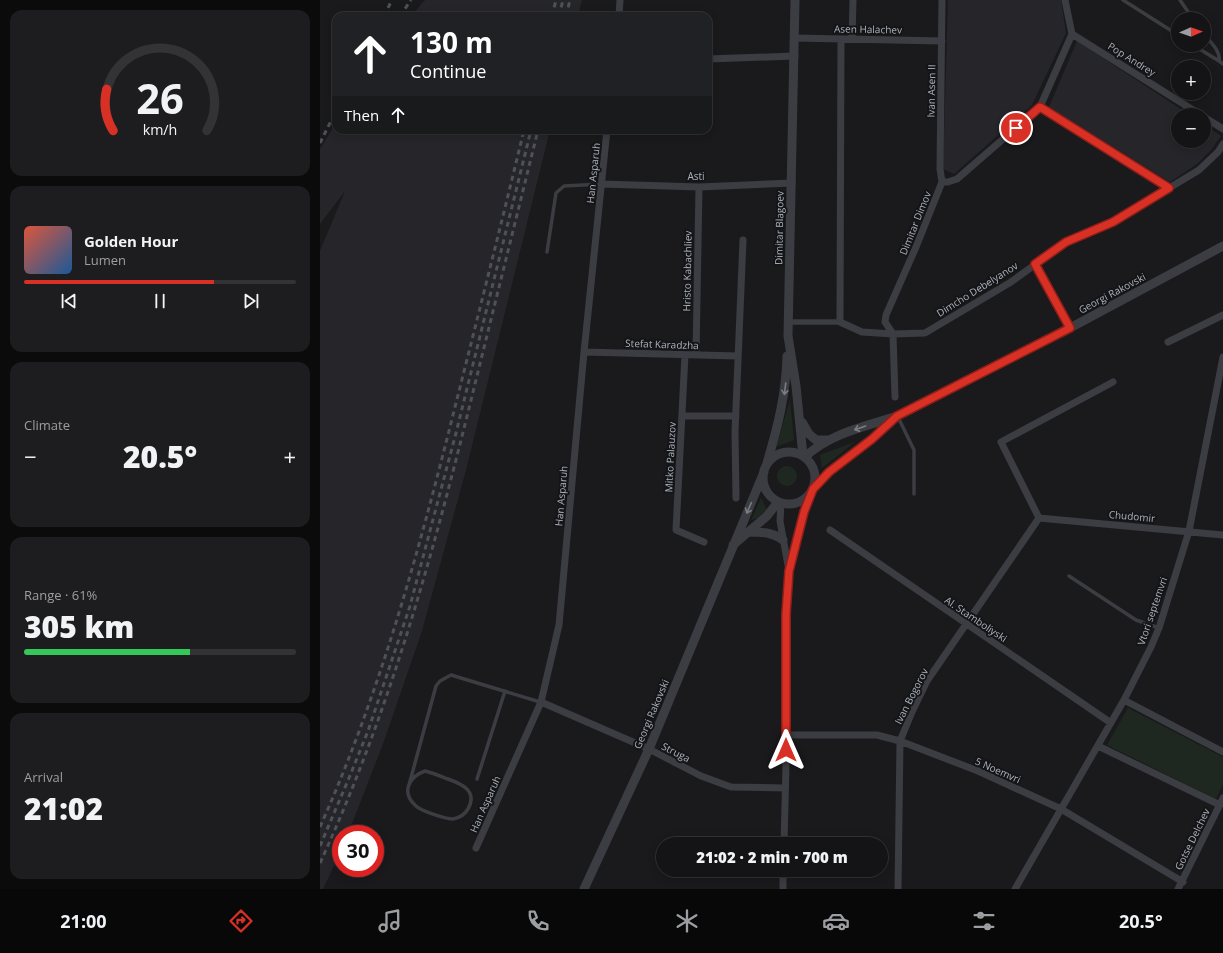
<!DOCTYPE html>
<html lang="en">
<head>
<meta charset="utf-8">
<style>
	:root { --surface:#141416; --page:#1d1d1f; --text:#f1f3f6; --muted:#9d9ea1; --line:#333335; --accent:#d93025 }
	body { margin:0; font-family:"Open Sans",sans-serif; background:var(--page); color:var(--text); height:100vh; display:flex; flex-direction:column; font-size:15px; white-space:nowrap }
	* { box-sizing:border-box; margin:0 }
	p { font-size:13px; color:var(--muted) }
	.icon { flex:none; width:22px; height:22px; fill:none; stroke:currentColor; stroke-width:2; stroke-linecap:round; stroke-linejoin:round }
	.map { position:relative; flex:1; overflow:hidden }
	.drawer { display:flex; flex-direction:column; gap:10px; padding:10px; background:#0b0b0c; width:320px }
	.drawer>* { flex:none }
	.guide { position:absolute; left:12px; top:12px; width:380px; height:122px; border-radius:12px; box-shadow:0 2px 10px #0003,0 0 0 1px var(--line); background:#202124; color:#fff; overflow:hidden }
	.needle { width:26px; rotate:88deg }
	.buttons { position:absolute; left:851px; top:12px; display:grid; gap:8px }
	.buttons a { display:grid; place-items:center; width:40px; height:40px; border-radius:50%; background:var(--surface); box-shadow:0 2px 10px #0003,0 0 0 1px var(--line); font-size:20px }
	.speed { position:absolute; left:12px; top:825px; display:flex; gap:8px; font-size:20px; font-weight:700; text-align:center }
	.speed>* { display:grid; place-content:center; width:52px; height:52px; border-radius:50%; background:var(--surface); box-shadow:0 2px 10px #0003,0 0 0 1px var(--line); line-height:1 }
	.speed .limit { border:6px solid #d22; background:#fff; color:#111 }
	.pin { position:absolute; display:grid; place-items:center; width:34px; height:34px; color:#fff; margin:-17px; border:2px solid #fff; border-radius:50%; box-shadow:0 1px 4px #0007 }
	.me { position:absolute; width:44px; margin:-22px; rotate:0deg; stroke-linejoin:round; filter:drop-shadow(0 0 3px #0008) }
	.turn { display:flex; align-items:center; gap:14px; height:84px; padding:0 12px; font-size:18px }
	.turn .icon { width:52px; height:52px; stroke-width:2.5 }
	.turn b { display:block; font-size:28px; line-height:34px }
	.then { display:flex; align-items:center; height:38px; padding:0 12px; background:#0003; gap:8px; font-size:15px }
	.big { font-size:30px; font-weight:800; line-height:1.1 }
	.drawer .widget { flex:1; display:flex; flex-direction:column; justify-content:center; gap:6px; min-width:0; padding:0 14px; border-radius:12px; background:var(--page) }
	.drawer .dial { align-items:center; gap:0 }
	.dial svg { height:104px; overflow:visible; fill:none; stroke:var(--line); stroke-width:7; stroke-linecap:round; text-anchor:middle }
	.dial text { fill:var(--text); stroke:none }
	.song { display:flex; align-items:center; gap:12px }
	.cover { width:48px; height:48px; border-radius:6px; background:linear-gradient(135deg,hsl(10 70% 55%),hsl(210 70% 35%)) }
	.played { height:4px; border-radius:2px; background:linear-gradient(90deg,var(--accent) 70%,var(--line) 70%) }
	.keys { display:flex; justify-content:space-around; direction:ltr }
	.heat { display:flex; justify-content:space-between; align-items:center; font-size:22px; direction:ltr }
	.charge { height:6px; border-radius:3px; background:linear-gradient(90deg,#34c759 61%,var(--line) 0) }
	.trip { position:absolute; left:336px; top:837px; width:232px; height:40px; border-radius:20px; background:var(--surface); box-shadow:0 2px 10px #0003,0 0 0 1px var(--line); font-weight:800; line-height:40px; text-align:center }
	.menu { display:flex; height:64px; justify-content:space-around; align-items:center; background:#080809; color:var(--muted) }
	.menu .icon { width:28px; height:28px }
	.menu .current { color:var(--accent) }
	.menu b { font-size:18px; color:var(--text) }
	main { display:flex; flex:1; min-height:0 }
	.map>svg:first-child { display:block }
</style>
</head>
<body>
<main>
<section class="drawer">
<div class="widget dial"><svg viewBox="0 0 100 80">
<path d="M14 69A42 42 0 1 1 86 69"/>
<path d="M14 69A42 42 0 0 1 9 37" stroke="#d93025"/>
<text x="50" y="56" font-size="32" font-weight="700">26</text>
<text x="50" y="72" font-size="11">km/h</text>
</svg></div>
<div class="widget">
<div class="song"><i class="cover"></i><div><b>Golden Hour</b><p>Lumen</p></div></div>
<div class="played"></div>
<div class="keys"><svg class="icon" aria-label="previous" viewBox="0 0 24 24"><path d="M18 5L8 12l10 7zM5 5v14"/></svg><svg class="icon" aria-label="pause" viewBox="0 0 24 24"><path d="M8 5v14M16 5v14"/></svg><svg class="icon" aria-label="next" viewBox="0 0 24 24"><path d="M6 5l10 7-10 7zM19 5v14"/></svg></div>
</div>
<div class="widget"><p>Climate</p>
<div class="heat"><a>−</a><b class="big">20.5°</b><a>+</a></div>
</div>
<div class="widget"><p>Range · 61%</p><b class="big">305 km</b><div class="charge"></div></div>
<div class="widget"><p>Arrival</p><b class="big">21:02</b></div>
</section>
<div class="map">
<svg width="903" height="889" viewBox="0 0 903 889">
	<rect width="100%" height="100%" fill="#1a1a1d"/>
	<path fill="#26262a" d="M105,0H262L258,16H91Z
		M628,0H741L746,33L712,105L634,174L623,169Z
		M757,41L870,115H858V141H884V124L901,136L891,150L877,164L850,182L729,107Z
		M16,123V130H230L146,470L102,631L63,744L28,834H21V851L3,889H0V251L25,191L0,224V149Z"/>
	<path fill="#1f2820" d="M470,400L474,440L456,447Z
		M535,442L502,468L500,455Z
		M457 476a10 10 0 1 1 20 0a10 10 0 1 1-20 0Z
		M441,498L447,510L438,518L431,520Z
		M808,708L903,757V784L896,799L787,745Z"/>
	<g fill="none" stroke-linecap="round" stroke-linejoin="round">
		<path stroke="#3b3d42" stroke-width="3.5" d="M803,0L858,35
			M860,0L873,19
			M884,34C890,42 901,51 899,61L903,64
			M873,45L899,61
			M227,252L236,193L244,186L281,184
			M715,264L749,327
			M578,417L594,450V494
			M749,576L816,620L839,628
			M105,771C113,773 120,776 128,779C142,784 158,791 148,809C145,814 139,818 133,819C126,819 101,811 96,806C81,793 88,777 105,771Z
			M157,779L185,691
			M89,785L116,686L120,681L131,675L220,702"/>
		<path stroke="#3b3d42" stroke-width="5.5" d="M468,322H520"/>
		<path stroke="#3b3d42" stroke-width="7" d="M745,0L752,34L720,107L637,179L628,182H622L596,247L566,315L565,322L573,334L605,333L691,282L746,242L793,222L879,170L898,152L903,144
			M299,16L300,0
			M752,34L881,115
			M475,38L622,41
			M521,39L520,322L542,332L573,334L575,397
			M532,39L533,0
			M388,59L475,56
			M720,107L849,188
			M884,117L903,129
			M622,182L620,169L622,0
			M281,184L379,187L472,183
			M848,342L903,315
			M264,352L418,356
			M365,355L356,530L384,542
			M376,355L379,187
			M362,416H416
			M416,498L415,432L423,240
			M461,503L460,521L469,571L466,614V765L464,844
			M719,518L681,442L793,382
			M719,518L903,535
			M510,530L791,723
			M470,569L484,512L490,495
			M804,700L903,752
			M221,702L329,749L381,776L411,787L465,788
			M466,735H557L580,741L658,771L741,809L863,882
			M778,746L900,805
			M156,848L221,702L239,625L264,352L287,130
			M463,889V870
			M578,889L580,741L592,712L607,681L719,518
			M695,889L804,700L831,647L839,628L869,531L903,357
			M858,889L903,798"/>
		<path stroke="#3b3d42" stroke-width="9" d="M475,0L468,336L476,386L483,456
			M482,422L489,434L496,440H509
			M443 478a26 26 0 1 1 52 0a26 26 0 1 1-52 0Z
			M485,457C508,434 544,427 574,417
			M447,463C458,426 466,394 467,356
			M493,489L509,472L552,439L577,416L750,328L903,246
			M429,532C442,532 452,532 463,540
			M413,545L447,516L458,502
			M264,889L329,749L444,472"/>
		<path stroke="#4e5157" stroke-width="3" stroke-dasharray="5 4" stroke-linecap="butt" d="M64,16L72,0
			M80,16L91,0
			M232,16L236,0
			M239,16L243,0
			M246,16L250,0
			M0,143L16,111
			M0,827C61,691 100,547 136,403C159,312 182,221 204,130
			M0,846L29,778L48,731L90,606L136,433L211,130
			M0,863C71,709 115,547 155,384C176,299 197,215 218,130"/>
	</g>
	<defs><path id="oneway-shaft" d="M-6 0H5M1.5-3L5.5 0L1.5 3" fill="none" stroke-width="1.6" stroke-linecap="round" stroke-linejoin="round"/></defs>
	<g stroke="#797e86">
		<use href="#oneway-shaft" transform="translate(465 389) rotate(97)"/>
		<use href="#oneway-shaft" transform="translate(540 428) rotate(161)"/>
		<use href="#oneway-shaft" transform="translate(429 508) rotate(114)"/>
	</g>
	<g fill="none" stroke-linecap="round" stroke-linejoin="round">
		<g stroke="#8d1f18" stroke-width="10">
			<path id="route" d="M466,750V614L469,571L484,512L493,489L509,472L552,439L577,416L750,328L715,264L746,242L793,222L849,188L720,107L696,128"/>
		</g>
		<use href="#route" stroke="#d93025" stroke-width="7"/>
	</g>
	<g text-anchor="middle" stroke-width="4" stroke-linejoin="round" paint-order="stroke">
		<g font-size="10" fill="#acb3bd" stroke="#151518">
			<text transform="translate(548 29) rotate(1)" y="4">Asen Halachev</text>
			<text transform="translate(812 59) rotate(32)" y="4">Pop Andrey</text>
			<text transform="translate(611 91) rotate(-89)" y="4">Ivan Asen II</text>
			<text transform="translate(273 173) rotate(-84)" y="4">Han Asparuh</text>
			<text x="376" y="180">Asti</text>
			<text transform="translate(595 223) rotate(-68)" y="4">Dimitar Dimov</text>
			<text transform="translate(459 228) rotate(-89)" y="4">Dimitar Blagoev</text>
			<text transform="translate(367 271) rotate(-89)" y="4">Hristo Kabachliev</text>
			<text transform="translate(657 289) rotate(-32)" y="4">Dimcho Debelyanov</text>
			<text transform="translate(792 293) rotate(-28)" y="4">Georgi Rakovski</text>
			<text transform="translate(342 344) rotate(2)" y="4">Stefat Karadzha</text>
			<text transform="translate(350 457) rotate(-87)" y="4">Mitko Palauzov</text>
			<text transform="translate(241 496) rotate(-85)" y="4">Han Asparuh</text>
			<text transform="translate(812 516) rotate(5)" y="4">Chudomir</text>
			<text transform="translate(832 611) rotate(-71)" y="4">Vtori septemvri</text>
			<text transform="translate(656 619) rotate(34)" y="4">Al. Stamboliyski</text>
			<text transform="translate(591 696) rotate(-63)" y="4">Ivan Bogorov</text>
			<text transform="translate(331 714) rotate(-67)" y="4">Georgi Rakovski</text>
			<text transform="translate(356 752) rotate(27)" y="4">Struga</text>
			<text transform="translate(678 770) rotate(24)" y="4">5 Noemvri</text>
			<text transform="translate(165 804) rotate(-66)" y="4">Han Asparuh</text>
			<text transform="translate(872 839) rotate(-64)" y="4">Gotse Delchev</text>
		</g>
	</g>
</svg>
<div class="buttons">
<a><svg class="needle" viewBox="-14 -14 28 28"><path d="M0-13l5 13h-10z" fill="#e53935"/><path d="M0 13l5-13h-10z" fill="#9d9ea1"/></svg></a>
<a>+</a>
<a>−</a>
</div>
<div class="speed"><div class="limit">30</div></div>
<div class="pin" style="left:696px;top:128px;background:#d93025"><svg class="icon" aria-label="arrive" viewBox="0 0 24 24"><path d="M6 21V4h12l-3 4 3 4H6"/></svg></div>
<svg class="me" style="left:466px;top:750px" viewBox="-20 -20 40 40"><path d="M0-17L14 15 0 8-14 15z" fill="#d93025" stroke="#fff" stroke-width="4"/></svg>
<div class="trip">21:02 · 2 min · 700 m</div>
<div class="guide">
<div class="turn"><svg class="icon" aria-label="ahead" viewBox="0 0 24 24"><path d="M12 20V5M6 11l6-6 6 6"/></svg><div><b>130 m</b>Continue</div></div>
<div class="then">Then<svg class="icon" aria-label="ahead" viewBox="0 0 24 24"><path d="M12 20V5M6 11l6-6 6 6"/></svg></div>
</div>
</div>
</main>
<nav class="menu">
<b>21:00</b>
<svg class="icon current" aria-label="directions" viewBox="0 0 24 24"><path d="M12 3l9 9-9 9-9-9zM9 14v-3h6M13 9l2 2-2 2"/></svg>
<svg class="icon" aria-label="music" viewBox="0 0 24 24"><path d="M9 18V5l10-2v13"/><circle cx="6" cy="18" r="3"/><circle cx="16" cy="16" r="3"/></svg>
<svg class="icon" aria-label="phone" viewBox="0 0 24 24"><path d="M5 4h4l2 5-3 2q2 4 5 5l2-3 5 2v4C11 20 4 13 5 4z"/></svg>
<svg class="icon" aria-label="climate" viewBox="0 0 24 24"><path d="M12 3v18M4 7l16 10M4 17L20 7"/></svg>
<svg class="icon" aria-label="car" viewBox="0 0 24 24"><path d="M5 17H2v-5l4-1 3-4h7l3 4 3 1v5h-3M9 17h6M6 11h13"/><circle cx="7" cy="17" r="2"/><circle cx="17" cy="17" r="2"/></svg>
<svg class="icon" aria-label="filters" viewBox="0 0 24 24"><path d="M4 7h16M4 17h16"/><circle cx="9" cy="7" r="2"/><circle cx="15" cy="17" r="2"/></svg>
<b>20.5°</b>
</nav>
</body>
</html>
